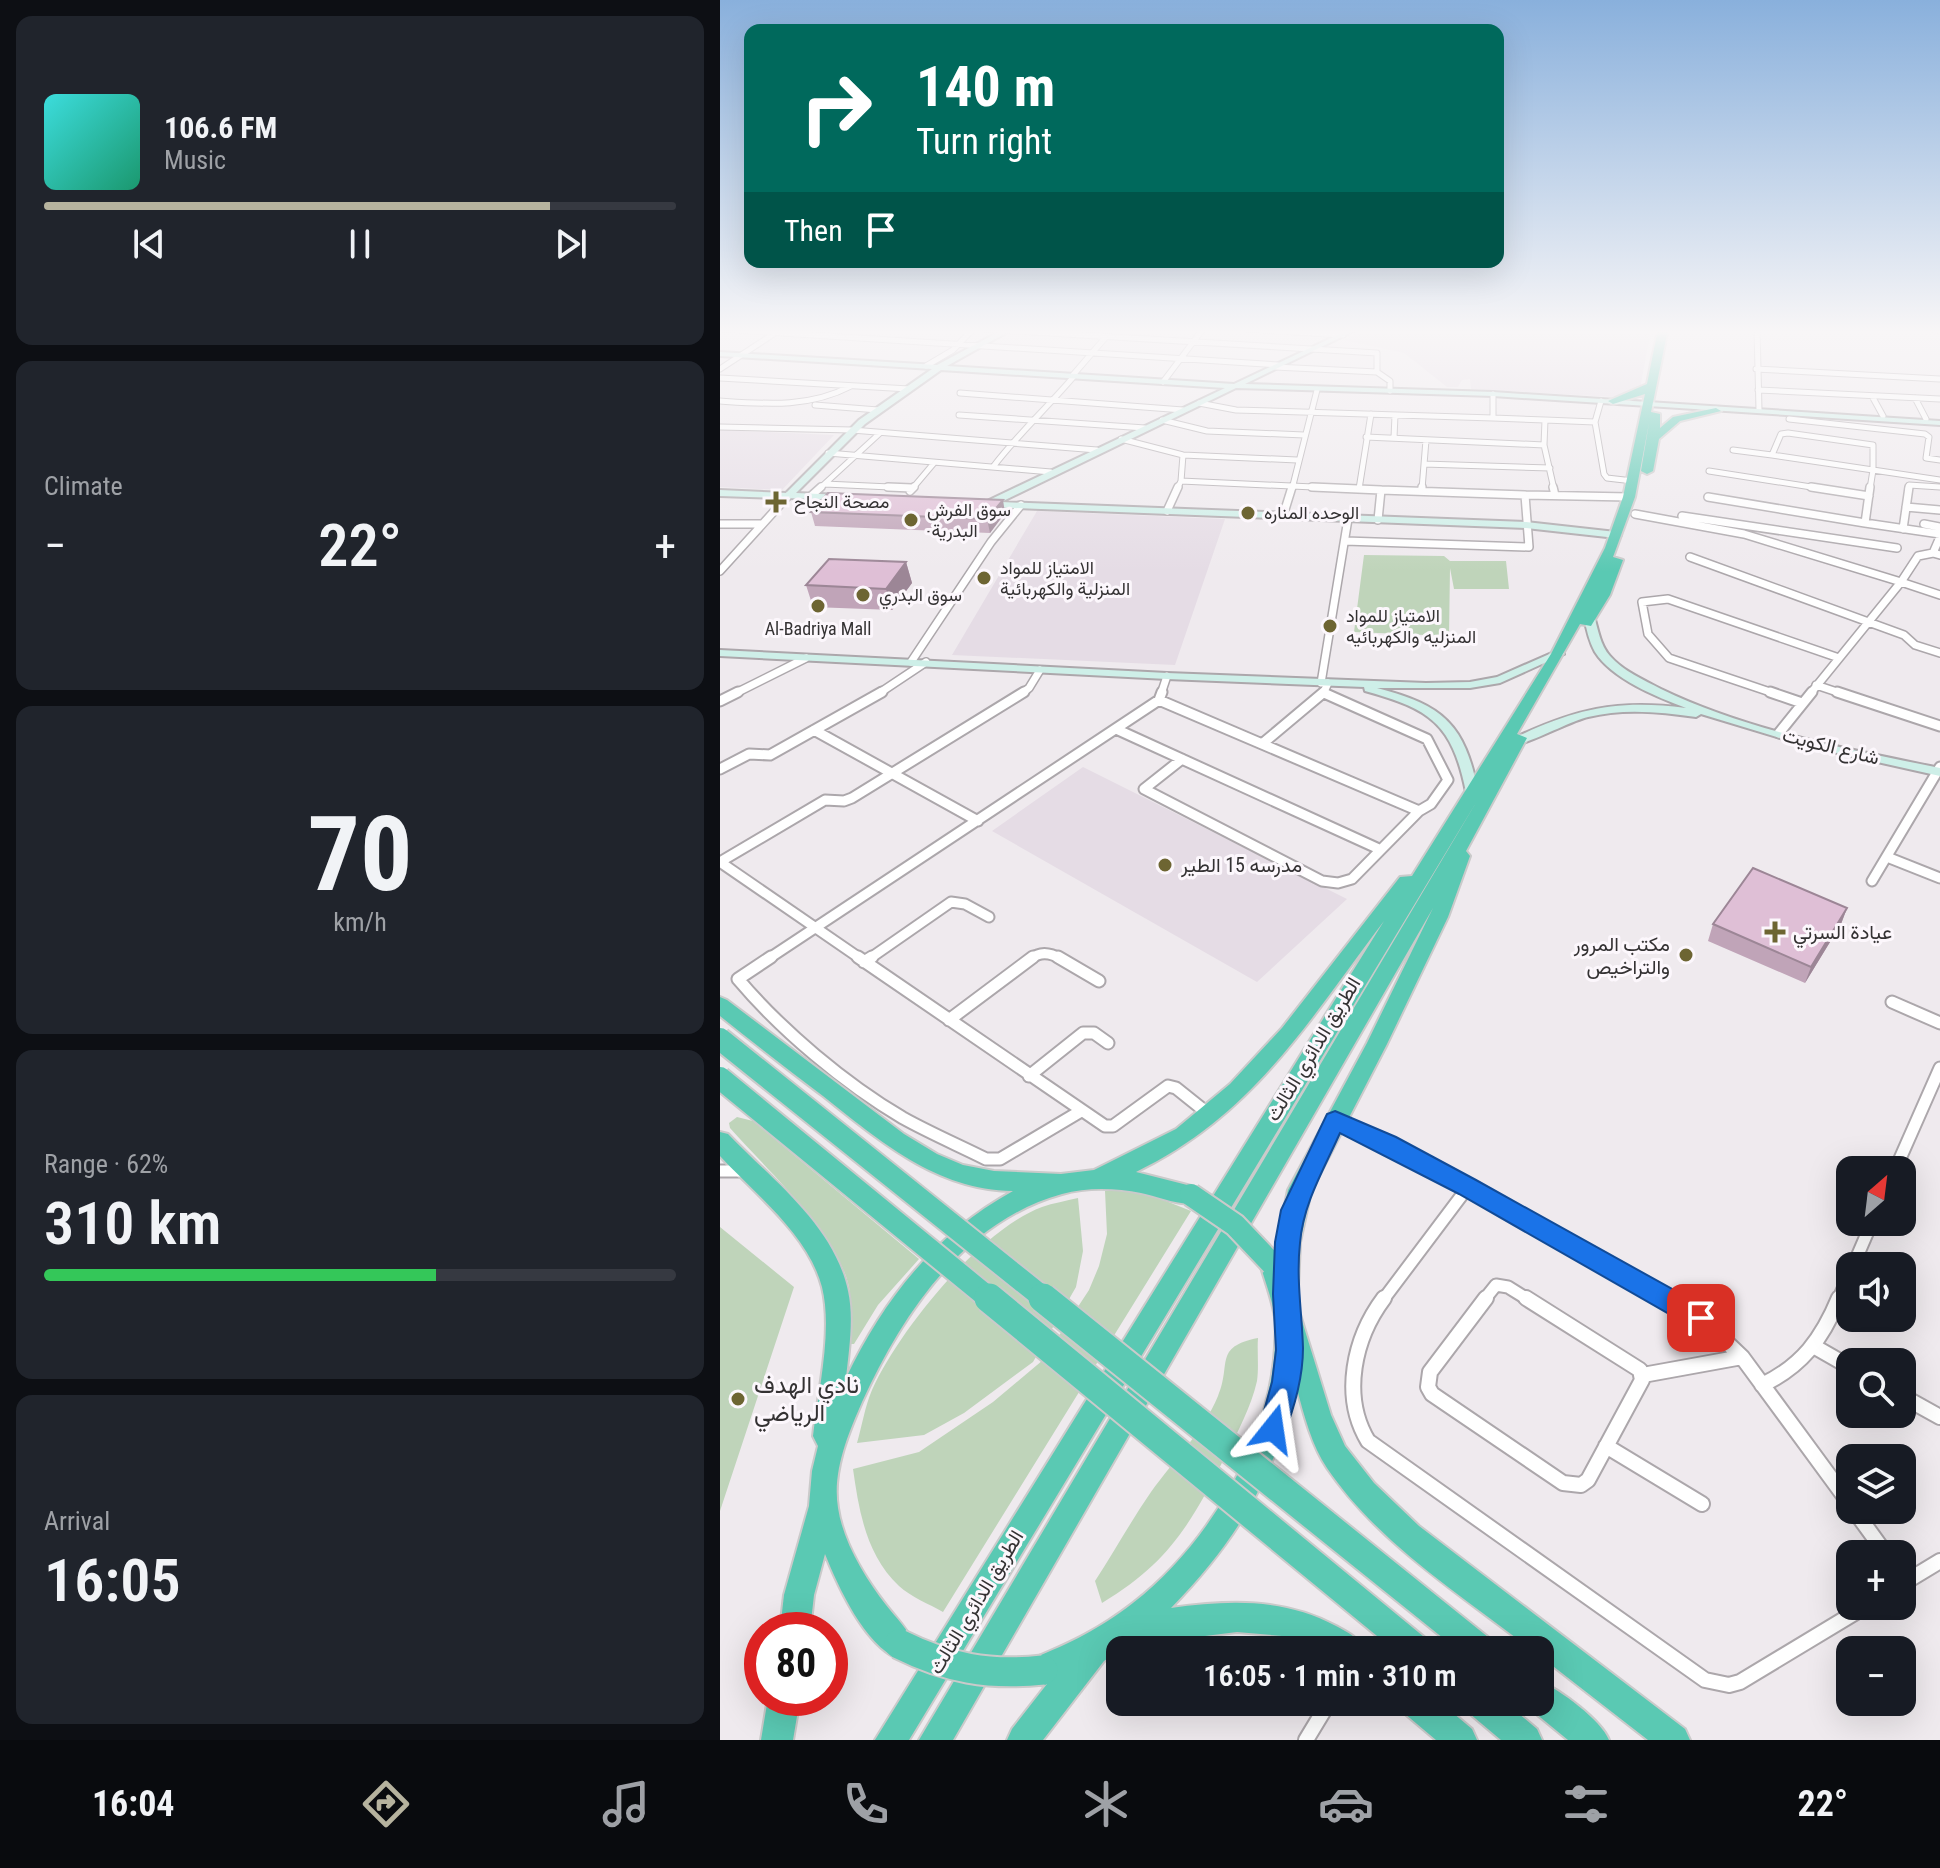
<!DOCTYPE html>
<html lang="en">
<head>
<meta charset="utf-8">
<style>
	:root { --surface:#171b24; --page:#20242c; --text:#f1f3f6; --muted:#9ea1a6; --line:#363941; --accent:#b6b39e }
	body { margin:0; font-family:"Roboto Condensed",Vazirmatn,sans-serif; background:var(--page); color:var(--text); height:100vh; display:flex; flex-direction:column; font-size:30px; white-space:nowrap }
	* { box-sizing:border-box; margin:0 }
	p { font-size:26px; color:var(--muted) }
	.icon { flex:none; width:44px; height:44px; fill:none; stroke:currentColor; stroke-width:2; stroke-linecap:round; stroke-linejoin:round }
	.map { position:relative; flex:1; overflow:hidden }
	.sheet { display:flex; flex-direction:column; gap:16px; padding:16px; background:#0d0f14; width:720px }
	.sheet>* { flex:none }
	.hud { position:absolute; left:24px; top:24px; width:760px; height:244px; border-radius:16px; box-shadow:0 8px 32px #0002; background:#00695c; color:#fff; overflow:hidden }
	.needle { width:52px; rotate:28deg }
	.buttons { position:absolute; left:1116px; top:1156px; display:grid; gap:16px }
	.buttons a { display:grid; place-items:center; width:80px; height:80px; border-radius:16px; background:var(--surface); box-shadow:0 8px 32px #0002; font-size:40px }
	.speed { position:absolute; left:24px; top:1612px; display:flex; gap:16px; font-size:40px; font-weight:700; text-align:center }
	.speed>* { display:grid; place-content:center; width:104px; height:104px; border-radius:50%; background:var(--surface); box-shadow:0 8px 32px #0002; line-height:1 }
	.speed .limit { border:12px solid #d22; background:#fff; color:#111 }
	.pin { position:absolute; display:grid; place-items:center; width:68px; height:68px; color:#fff; margin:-34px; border-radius:16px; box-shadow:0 4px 12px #0006 }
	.me { position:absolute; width:88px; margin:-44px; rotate:15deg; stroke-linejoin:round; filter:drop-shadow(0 0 6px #0008) }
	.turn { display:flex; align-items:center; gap:28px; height:168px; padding:0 40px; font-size:36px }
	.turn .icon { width:104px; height:104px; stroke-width:2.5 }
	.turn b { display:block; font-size:56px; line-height:68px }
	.then { display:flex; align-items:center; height:76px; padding:0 40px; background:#0003; gap:16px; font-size:30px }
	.big { font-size:60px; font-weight:600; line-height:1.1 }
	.sheet .widget { flex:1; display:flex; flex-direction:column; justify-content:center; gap:12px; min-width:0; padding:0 28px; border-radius:16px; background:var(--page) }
	.sheet .dial { align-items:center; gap:0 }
	.dial b { font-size:104px; line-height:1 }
	.song { display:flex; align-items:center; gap:24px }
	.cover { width:96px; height:96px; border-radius:12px; background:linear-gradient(135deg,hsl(180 70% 55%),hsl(160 70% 35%)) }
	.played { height:8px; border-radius:4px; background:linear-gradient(90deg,var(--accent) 80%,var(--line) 80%) }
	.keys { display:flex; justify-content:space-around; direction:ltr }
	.heat { display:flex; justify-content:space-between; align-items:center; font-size:44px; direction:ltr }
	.charge { height:12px; border-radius:6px; background:linear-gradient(90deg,#34c759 62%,var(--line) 0) }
	.trip { position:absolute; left:386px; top:1636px; width:448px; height:80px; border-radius:16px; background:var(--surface); box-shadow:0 8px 32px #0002; font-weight:600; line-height:80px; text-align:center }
	.menu { display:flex; height:128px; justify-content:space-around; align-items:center; background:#090b0e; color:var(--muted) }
	.menu .icon { width:56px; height:56px }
	.menu .selected { color:var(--accent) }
	.menu b { font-size:36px; color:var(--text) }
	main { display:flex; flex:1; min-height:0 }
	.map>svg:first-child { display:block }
</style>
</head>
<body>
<main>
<section class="sheet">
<div class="widget">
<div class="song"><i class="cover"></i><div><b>106.6 FM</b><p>Music</p></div></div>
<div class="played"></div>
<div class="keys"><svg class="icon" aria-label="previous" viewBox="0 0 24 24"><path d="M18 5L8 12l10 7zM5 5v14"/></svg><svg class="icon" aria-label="pause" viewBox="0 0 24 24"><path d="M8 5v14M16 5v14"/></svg><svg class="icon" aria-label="next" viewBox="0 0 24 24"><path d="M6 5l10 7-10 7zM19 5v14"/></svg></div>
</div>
<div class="widget"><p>Climate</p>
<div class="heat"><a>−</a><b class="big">22°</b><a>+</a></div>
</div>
<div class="widget dial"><b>70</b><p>km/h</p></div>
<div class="widget"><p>Range · 62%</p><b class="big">310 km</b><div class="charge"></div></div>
<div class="widget"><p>Arrival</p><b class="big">16:05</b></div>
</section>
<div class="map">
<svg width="1220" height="1740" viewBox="0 0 1220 1740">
	<rect width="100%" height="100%" fill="#efeaee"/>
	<path fill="#e5dce5" d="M647,329H931L920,389L892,397L751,389L750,379L742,380L738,387H727L684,353L623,340Z
		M0,430H2L114,435L62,490L0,487Z
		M317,511L505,519L455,665L232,655Z
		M363,767L627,899L537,982L272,831Z"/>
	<path fill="#bfd4ba" d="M644,555L724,556L730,561H786L789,589H734L730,568L729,636L634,632Z
		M17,1117L33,1121L199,1259L158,1305L134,1344H127C128,1326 132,1305 129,1287C117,1233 48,1171 10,1128L9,1123Z
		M403,1190L431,1195L471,1211L223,1612C209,1604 191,1597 179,1586C146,1555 139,1511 133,1469L199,1452L273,1402L323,1360L369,1290L379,1266L387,1234L385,1191Z
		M358,1198L363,1251L356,1287L313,1362L244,1413L204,1435L137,1443C142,1426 145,1406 152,1390C179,1330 260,1230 322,1207C333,1203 346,1201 358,1198Z
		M0,1227L74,1287L0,1511Z
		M538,1338C537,1351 539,1367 537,1381C531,1407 518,1431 506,1455C471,1523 450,1562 382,1603L375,1581C394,1552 411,1521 431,1492C454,1460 483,1432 498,1396C512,1364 493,1347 538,1338Z"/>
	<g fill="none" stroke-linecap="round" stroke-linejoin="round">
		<g stroke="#aca7ab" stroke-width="7">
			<path id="street-far4" d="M0,329L558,365
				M262,329L657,353V372L670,381V391
				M525,329L623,335
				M1037,329L1039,410
				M1211,329L1220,331
				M206,366L233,350L253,329
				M555,367L657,372
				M0,369L55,333
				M1036,369L1220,379
				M353,375L385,338
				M0,378L189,389
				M443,382L483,329
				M1038,390L1220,399
				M240,393L463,410
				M1152,396L1163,416
				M1195,398L1206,419
				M0,401C46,404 89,408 131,386
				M479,403L516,410L773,418V394
				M95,405L158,410
				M239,415L425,428
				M1069,419L1205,434L1209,437L1206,458L1220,460
				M442,420L487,431L584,435
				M825,420L875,422L884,474L887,478L913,481
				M875,422L881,401
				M0,427L132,430L377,450
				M1068,433L1153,445V470L1052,455L1061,434Z
				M646,437L824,445L825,420L773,418
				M674,438L675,415
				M401,439L463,455L577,460
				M824,445L834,489
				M1013,450L1052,455
				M108,453L331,472
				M704,464L830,468
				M273,467C298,434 328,407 355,375
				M989,471L1104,489
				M461,481L463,455
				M105,484L192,488
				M99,489L160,433
				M192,489L214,463
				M457,489L461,481L637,489
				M572,489L597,390
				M639,489L651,414
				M702,489L706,440
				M1150,489L1153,470L1220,480
				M1188,489L1189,485L1220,487"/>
		</g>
		<g stroke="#aca7ab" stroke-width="10">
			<path id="street-far3" d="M168,487L192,488
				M592,487L661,490
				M833,487L835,495
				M1091,487L1149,496
				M1150,487L1145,523L1220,534
				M190,491L194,487
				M702,491V487
				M805,495L909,497
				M91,496L101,487
				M988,497L1145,523
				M1186,507L1220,510
				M447,511L458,487
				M915,514L1024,534L1181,582L1198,556L1213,553
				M563,516L572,487
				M962,516L1177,548
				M0,524H42
				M1204,524L1220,527
				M1183,529L1189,487
				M1220,537L1213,553L1220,555
				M625,541L809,547L805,495L661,490L658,520
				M970,557L1184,635L1195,645L1220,653
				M0,571L68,496
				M191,662L271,542L301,505
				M601,683L628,519
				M1096,685L1123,694
				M14,694L86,658
				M158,694L206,662
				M301,694L309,688L320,670
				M441,694L447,676
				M603,694L608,683
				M1056,694L949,658L928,634L922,602L948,599L1119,658
				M1090,694L1181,582L1220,595"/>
		</g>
		<g stroke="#aca7ab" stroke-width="13">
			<path id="street-far2" d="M1050,692L1082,703
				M1117,692L1220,726
				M439,700L699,811
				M0,701L18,692
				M396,729L659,849
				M94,730L258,821
				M1059,733L1092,692
				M542,744L604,692
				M462,759L424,789L602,881L618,883L632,879L699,811L711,804L728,780L707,739L604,693
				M0,769L29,754L50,755L162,692
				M1167,857L1220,878
				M1152,881L1220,767
				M48,959L439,700L442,692
				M141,959L0,862L105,800L124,801L132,798L304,692
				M149,959L231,902L245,904L269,917
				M311,959C320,951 331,953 341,959"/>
		</g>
		<g stroke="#aca7ab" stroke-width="15">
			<path id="street-far1" d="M51,957L18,979C61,1030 125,1084 183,1118C210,1133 238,1145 266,1159H280L361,1111
				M138,957L385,1126H393L448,1086L456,1088L491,1116
				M338,957L379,981
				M144,962L152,957
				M1172,1002L1220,1023
				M229,1020L313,957
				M309,1076L363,1033H374L388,1043
				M615,1121L668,1144L950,1300
				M1175,1170L1220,1068
				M0,1171H24
				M1133,1266L1152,1222
				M663,1300L748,1187
				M764,1300L776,1285L788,1287L809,1300
				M1118,1300L1130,1273"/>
		</g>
		<g stroke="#aca7ab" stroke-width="18">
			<path id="street" d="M664,1298C634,1338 621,1396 648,1441L985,1680L1009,1685L1020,1682L1146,1606
				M766,1298L710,1372L708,1387L712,1394L843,1483L861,1485L868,1480L922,1380L920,1370L806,1298
				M946,1298L981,1318L1022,1357L1130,1504
				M1095,1347L1130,1367
				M923,1375L1022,1357
				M1042,1385C1082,1366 1102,1339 1119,1298
				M1182,1396L1220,1417
				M886,1446L982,1504
				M1134,1510L1166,1554
				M1182,1584L1220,1561
				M586,1740L609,1702"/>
		</g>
		<g stroke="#aca7ab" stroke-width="4">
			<path id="secondary" d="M284,329H293L227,366L514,384L630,329H638L525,384L773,392L1220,421V425L773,396L516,388L281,502L806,522L896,532L901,535L896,538L806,528L268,507L265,506V502L505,388L221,370L145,424L76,493L123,495L126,496V500L0,496V490L66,493L139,420L212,369L0,356V352L217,365Z
				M869,613L874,616C878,629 880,645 890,656C903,671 924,680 941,689C1028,731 1127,749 1220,768V776L1090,747L981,714L976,717C940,712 904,708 868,717C850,721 805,746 792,745L790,742L792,739C855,709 896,699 966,708C937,697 892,679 875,652C869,641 866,628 864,616Z
				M0,650L447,673L706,683L750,682L777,677L834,652H842L844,654L780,683L750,688H657C723,705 745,724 758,792L752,796L746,792C732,723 710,709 645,691L644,687L447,679L0,656Z"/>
		</g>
		<g stroke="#cacaca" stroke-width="4">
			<path id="highway" d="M938,329H948L931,412L940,414V428L953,417L996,408L1001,411L960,421L939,439L933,471L927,474L921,471L929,423L915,497L893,557L903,560L890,595L871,626L860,624L797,734L807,738L746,851L750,856L728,917L667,1044L591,1191L580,1242L578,1287L574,1295L611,1415L625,1446L654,1483L699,1526L965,1729L970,1740H928L820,1656V1650H812C741,1595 658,1543 607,1468C592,1446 584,1415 577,1389C551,1481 518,1539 451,1608C509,1600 564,1598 616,1626C629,1633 638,1637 643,1650H599L562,1636L517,1632L405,1646L384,1661L323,1740H287L292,1729L327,1684L323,1686L312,1681L307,1670L312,1659C352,1642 378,1630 413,1603C487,1546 550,1441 555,1347C555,1338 557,1326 555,1317C552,1299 545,1281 540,1264L543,1256L555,1254L568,1190L647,1043L713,908L233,1740H199L757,801L189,1740H155L664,921C588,1021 534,1115 416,1172L479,1188L483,1195L479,1202C463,1208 438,1196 421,1193C396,1188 367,1187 342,1194C244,1221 182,1314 142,1402C128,1434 112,1472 118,1508C123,1542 145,1578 166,1605C176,1618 188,1629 194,1644L190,1655L179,1659C145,1646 118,1586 105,1554L94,1595L90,1630H60L64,1595L89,1506L92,1471L98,1446L93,1436C98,1392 113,1331 102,1287C88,1234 36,1195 0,1156V1132L8,1134C52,1180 114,1225 128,1291C134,1318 129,1350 126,1378C164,1299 215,1234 293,1191C216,1190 160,1141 103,1096C68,1070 34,1043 0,1016V997L7,1000L184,1134L217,1154L243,1165L274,1171L341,1174L374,1170L456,1129L510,1084L562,1028L680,877L692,876L831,654L885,548L903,497L925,394L893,404L888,401L927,384Z
				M820,1681C840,1690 881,1720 889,1740H848L809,1708L806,1702H820Z
				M48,1698H80L73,1740H41Z
				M679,1702H720L752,1729L757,1740H716L684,1713Z
				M744,1702H785L817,1729L822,1740H781L749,1713Z"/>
		</g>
		<use href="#street-far4" stroke="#fff" stroke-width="5"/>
		<use href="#street-far3" stroke="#fff" stroke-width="7"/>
		<use href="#street-far2" stroke="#fff" stroke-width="9"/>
		<use href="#street-far1" stroke="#fff" stroke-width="11"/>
		<use href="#street" stroke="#fff" stroke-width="14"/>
		<use href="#secondary" fill="#ceefe8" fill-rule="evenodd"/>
		<use href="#highway" fill="#5ac9b3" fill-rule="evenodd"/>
		<g stroke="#cacaca" stroke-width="26" stroke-linecap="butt">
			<path id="highway-bridge-far1" d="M0,1039L326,1300
				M0,1078L271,1300
				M471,1195L515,1225L552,1264"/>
		</g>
		<g stroke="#cacaca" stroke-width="33" stroke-linecap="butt">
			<path id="highway-bridge" d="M269,1298L697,1650
				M323,1298L761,1650
				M179,1644C227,1668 269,1676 323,1670"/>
		</g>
		<use href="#highway-bridge-far1" stroke="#5ac9b3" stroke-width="22"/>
		<use href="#highway-bridge" stroke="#5ac9b3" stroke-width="29"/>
	</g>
	<path fill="#c0a4b8" d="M91,512L285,513L270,533L95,526Z
		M186,562L192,583L172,610L93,607L86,585Z
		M1127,908L1121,924L1085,983L988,941L993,924Z"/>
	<path fill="#9c8696" d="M283,500L285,513L270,533L267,519Z
		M186,562L192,583L172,610L166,589Z
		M1127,908L1121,924L1085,983L1091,967Z"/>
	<path fill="#dfbfd6" stroke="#9c8696" stroke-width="2" d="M108,493L283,500L267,519L91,512Z
		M109,559L186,562L166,589L86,585Z
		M1033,868L1127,908L1091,967L993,924Z"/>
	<linearGradient id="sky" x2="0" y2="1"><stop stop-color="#89b0dc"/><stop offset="0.58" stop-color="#f8f6f7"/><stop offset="1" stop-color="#f8f6f7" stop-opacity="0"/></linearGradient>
	<rect width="1220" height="572" fill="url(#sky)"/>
	<path fill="#1a73e8" stroke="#114b97" stroke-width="2" d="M615,1111L676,1137L756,1180L990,1310L993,1318L990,1327L981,1330L972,1327L739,1194L620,1133C604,1169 583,1204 580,1243C576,1279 582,1313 583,1348C583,1377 573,1412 562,1439L553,1443L543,1439L539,1429L552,1382L556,1350L553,1294L555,1242L561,1210L607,1114Z"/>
	<g fill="#6d6532" stroke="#fcf7fc" stroke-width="3">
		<path d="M52 490h8v8h8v8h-8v8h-8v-8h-8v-8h8z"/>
		<circle cx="528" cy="513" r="8"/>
		<circle cx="191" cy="520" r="8"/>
		<circle cx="264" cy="578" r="8"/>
		<circle cx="143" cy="595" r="8"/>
		<circle cx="98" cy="606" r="8"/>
		<circle cx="610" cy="626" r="8"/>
		<circle cx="445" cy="865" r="8"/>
		<path d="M1051 920h8v8h8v8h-8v8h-8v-8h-8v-8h8z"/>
		<circle cx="966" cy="955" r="8"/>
		<circle cx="18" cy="1399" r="8"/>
	</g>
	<g text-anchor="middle" stroke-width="6" stroke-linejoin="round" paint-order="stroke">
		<g font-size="18" fill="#343233" stroke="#fcf7fc" text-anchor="start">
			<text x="74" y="508">مصحة النجاح</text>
			<text x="207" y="516">سوق الفرش<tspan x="207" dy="21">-البدرية</tspan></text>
			<text x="544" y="519">الوحده المناره</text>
			<text x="280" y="574">الامتياز للمواد<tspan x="280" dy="21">المنزلية والكهربائية</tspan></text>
			<text x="159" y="601">سوق البدري</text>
			<text x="626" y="622">الامتياز للمواد<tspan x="626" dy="21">المنزليه والكهربائيه</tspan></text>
			<text x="98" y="635" text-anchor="middle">Al-Badriya Mall</text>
		</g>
		<g font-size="20" fill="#343233" stroke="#fcf7fc">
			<text transform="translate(1111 746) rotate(14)" y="7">شارع الكويت</text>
			<text transform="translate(593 1049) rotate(-59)" y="7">الطريق الدائري الثالث</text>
			<text transform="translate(256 1602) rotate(-59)" y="7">الطريق الدائري الثالث</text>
		</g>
		<g font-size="20" fill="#343233" stroke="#fcf7fc" text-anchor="start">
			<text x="461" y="872">مدرسه 15 الطير</text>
			<text x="1073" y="939">عيادة السرتي</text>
			<text x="950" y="951" text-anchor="end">مكتب المرور<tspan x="950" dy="23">والتراخيص</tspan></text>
		</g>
		<g font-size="24" fill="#343233" stroke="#fcf7fc" text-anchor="start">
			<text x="34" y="1393">نادي الهدف<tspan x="34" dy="28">الرياضي</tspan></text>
		</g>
	</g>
</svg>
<div class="buttons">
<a><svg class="needle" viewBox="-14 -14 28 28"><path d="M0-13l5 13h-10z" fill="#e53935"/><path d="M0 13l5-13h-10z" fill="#9ea1a6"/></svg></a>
<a><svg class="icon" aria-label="sound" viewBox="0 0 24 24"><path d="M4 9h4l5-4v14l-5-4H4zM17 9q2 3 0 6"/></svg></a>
<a><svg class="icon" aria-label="search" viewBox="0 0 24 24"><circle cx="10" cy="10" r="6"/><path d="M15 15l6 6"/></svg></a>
<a><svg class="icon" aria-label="layers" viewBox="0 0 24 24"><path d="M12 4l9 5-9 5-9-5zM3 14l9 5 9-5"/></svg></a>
<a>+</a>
<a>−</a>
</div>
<div class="speed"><div class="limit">80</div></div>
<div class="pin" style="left:981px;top:1318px;background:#d93025"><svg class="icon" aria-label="arrive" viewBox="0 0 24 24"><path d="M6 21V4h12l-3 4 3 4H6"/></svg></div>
<svg class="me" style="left:553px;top:1429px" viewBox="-20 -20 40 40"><path d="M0-17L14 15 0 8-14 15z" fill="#1a73e8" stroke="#fff" stroke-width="4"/></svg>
<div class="trip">16:05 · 1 min · 310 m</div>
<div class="hud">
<div class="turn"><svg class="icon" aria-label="right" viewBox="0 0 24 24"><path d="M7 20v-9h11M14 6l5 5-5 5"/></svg><div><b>140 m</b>Turn right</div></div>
<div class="then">Then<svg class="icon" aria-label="arrive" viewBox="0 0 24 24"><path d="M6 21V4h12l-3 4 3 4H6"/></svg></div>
</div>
</div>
</main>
<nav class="menu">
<b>16:04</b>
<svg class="icon selected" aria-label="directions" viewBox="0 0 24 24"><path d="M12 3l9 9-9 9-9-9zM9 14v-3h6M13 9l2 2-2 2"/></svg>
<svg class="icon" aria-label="music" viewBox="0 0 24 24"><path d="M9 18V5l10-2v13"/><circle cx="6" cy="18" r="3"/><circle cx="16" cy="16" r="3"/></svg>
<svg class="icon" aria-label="phone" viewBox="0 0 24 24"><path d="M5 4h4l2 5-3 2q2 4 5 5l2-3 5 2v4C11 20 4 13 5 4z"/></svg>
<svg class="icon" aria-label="climate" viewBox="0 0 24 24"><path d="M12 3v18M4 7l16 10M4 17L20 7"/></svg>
<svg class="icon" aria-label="car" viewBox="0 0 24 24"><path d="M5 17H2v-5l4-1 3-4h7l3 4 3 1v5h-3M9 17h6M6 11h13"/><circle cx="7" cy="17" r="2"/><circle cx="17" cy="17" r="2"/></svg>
<svg class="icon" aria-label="filters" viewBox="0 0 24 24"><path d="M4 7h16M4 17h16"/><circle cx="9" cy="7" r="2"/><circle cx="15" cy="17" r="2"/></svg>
<b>22°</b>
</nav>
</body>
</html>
